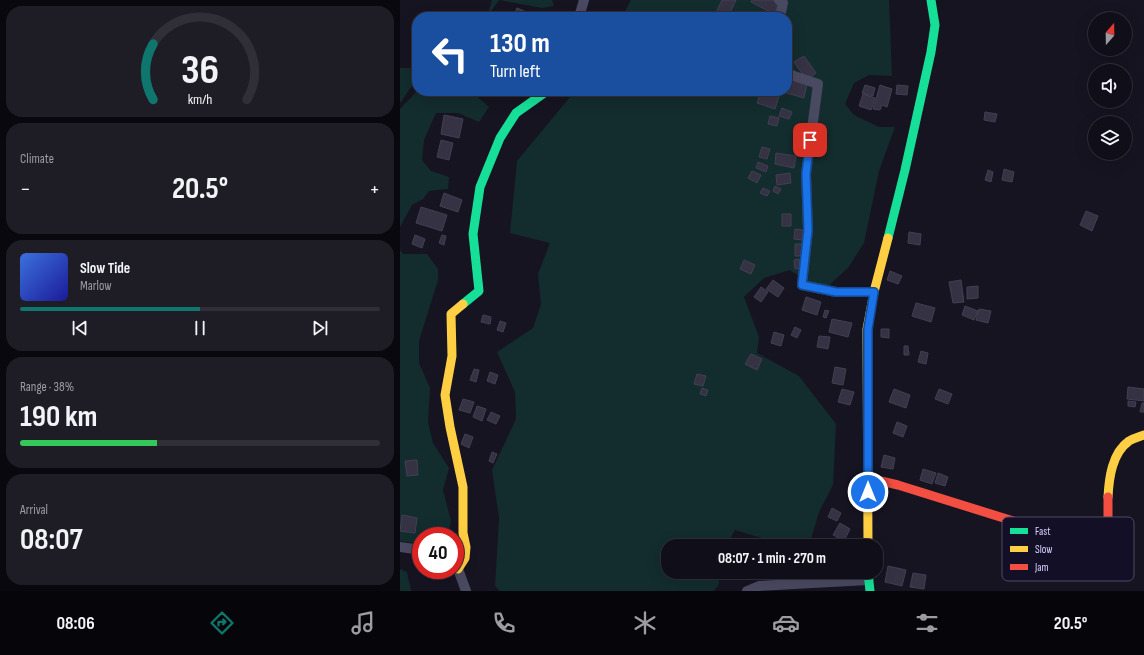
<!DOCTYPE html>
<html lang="en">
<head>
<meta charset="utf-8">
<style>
	:root { --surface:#100f19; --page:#1e1d26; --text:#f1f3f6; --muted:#9c9ca2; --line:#302f38; --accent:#0f766e }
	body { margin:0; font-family:"Sofia Sans Condensed",sans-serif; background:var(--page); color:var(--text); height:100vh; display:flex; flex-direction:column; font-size:15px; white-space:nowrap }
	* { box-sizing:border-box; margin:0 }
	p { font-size:13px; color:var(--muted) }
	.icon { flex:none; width:22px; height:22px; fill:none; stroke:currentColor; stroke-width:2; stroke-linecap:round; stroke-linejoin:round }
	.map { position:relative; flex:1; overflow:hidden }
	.side { display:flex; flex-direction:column; gap:6px; padding:6px; background:#09080e; width:400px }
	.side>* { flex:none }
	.top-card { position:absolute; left:12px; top:12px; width:380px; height:84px; border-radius:16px; box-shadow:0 4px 16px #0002,0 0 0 1px var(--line); background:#1a4fa0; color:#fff; overflow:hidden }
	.needle { width:26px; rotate:20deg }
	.controls { position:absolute; left:688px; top:12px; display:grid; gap:8px }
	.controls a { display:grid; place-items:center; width:44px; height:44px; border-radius:50%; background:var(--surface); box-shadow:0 4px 16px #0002,0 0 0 1px var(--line); font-size:20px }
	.speed { position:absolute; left:12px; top:527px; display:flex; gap:8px; font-size:20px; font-weight:700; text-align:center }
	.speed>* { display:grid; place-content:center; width:52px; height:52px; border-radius:50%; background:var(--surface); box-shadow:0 4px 16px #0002,0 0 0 1px var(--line); line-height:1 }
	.speed .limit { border:6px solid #d22; background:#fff; color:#111 }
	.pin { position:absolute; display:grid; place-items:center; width:34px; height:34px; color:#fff; margin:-17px; border-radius:8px; box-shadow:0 2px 6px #0006 }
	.me { position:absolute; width:44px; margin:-22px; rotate:0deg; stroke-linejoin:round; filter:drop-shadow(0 0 3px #0008) }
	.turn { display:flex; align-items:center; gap:14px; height:84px; padding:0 12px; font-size:18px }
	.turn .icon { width:52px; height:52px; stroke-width:2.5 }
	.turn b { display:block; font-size:28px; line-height:34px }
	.big { font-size:30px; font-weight:700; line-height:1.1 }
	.side .tile { flex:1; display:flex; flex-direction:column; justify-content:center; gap:6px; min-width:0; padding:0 14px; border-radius:16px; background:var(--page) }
	.side .dial { align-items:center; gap:0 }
	.dial svg { height:104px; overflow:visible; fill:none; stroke:var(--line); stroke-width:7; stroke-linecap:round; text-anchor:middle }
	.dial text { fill:var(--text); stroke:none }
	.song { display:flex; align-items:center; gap:12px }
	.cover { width:48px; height:48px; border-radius:6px; background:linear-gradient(135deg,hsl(220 70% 55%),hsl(240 70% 35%)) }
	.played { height:4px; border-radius:2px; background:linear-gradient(90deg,var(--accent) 50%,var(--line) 50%) }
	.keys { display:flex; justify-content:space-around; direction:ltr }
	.heat { display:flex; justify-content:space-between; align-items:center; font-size:22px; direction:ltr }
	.charge { height:6px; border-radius:3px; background:linear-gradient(90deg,#34c759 38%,var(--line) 0) }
	.trip { position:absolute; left:261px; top:539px; width:222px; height:40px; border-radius:16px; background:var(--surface); box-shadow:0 4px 16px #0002,0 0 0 1px var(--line); font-weight:700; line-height:40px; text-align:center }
	.dock { display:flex; height:64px; justify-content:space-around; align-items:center; background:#06060a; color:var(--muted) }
	.dock .icon { width:28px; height:28px }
	.dock .active { color:var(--accent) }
	.dock b { font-size:18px; color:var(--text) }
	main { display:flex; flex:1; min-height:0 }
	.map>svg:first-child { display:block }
</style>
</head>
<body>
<main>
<section class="side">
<div class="tile dial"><svg viewBox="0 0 100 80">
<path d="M14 69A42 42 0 1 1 86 69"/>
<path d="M14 69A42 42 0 0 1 14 26" stroke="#0f766e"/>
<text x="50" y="56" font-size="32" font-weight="700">36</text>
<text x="50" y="72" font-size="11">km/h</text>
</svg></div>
<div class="tile"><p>Climate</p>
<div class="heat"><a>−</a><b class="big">20.5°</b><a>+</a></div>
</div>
<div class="tile">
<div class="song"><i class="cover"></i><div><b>Slow Tide</b><p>Marlow</p></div></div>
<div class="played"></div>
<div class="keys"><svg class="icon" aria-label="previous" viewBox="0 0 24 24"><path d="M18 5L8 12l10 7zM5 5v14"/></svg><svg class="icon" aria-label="pause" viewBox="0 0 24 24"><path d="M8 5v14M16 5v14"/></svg><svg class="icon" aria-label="next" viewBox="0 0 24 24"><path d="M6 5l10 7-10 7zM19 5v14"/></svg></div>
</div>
<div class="tile"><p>Range · 38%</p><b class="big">190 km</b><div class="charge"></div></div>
<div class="tile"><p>Arrival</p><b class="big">08:07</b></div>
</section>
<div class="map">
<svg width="744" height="591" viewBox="0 0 744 591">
	<rect width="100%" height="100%" fill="#161421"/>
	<path fill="#132c2d" d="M92,0H152L154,6L142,8L99,0L90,13L91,17H87Z
		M231,0H489L492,76L469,75L454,83L445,104L454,115L479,127H495L479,171L464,243L448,268L426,288L412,285L390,270L364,278L344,297L359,337L357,353L399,376L436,424L433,485L419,512L409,546H368L365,539L335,530L326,546H268V572H319V584L314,591H100L95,586L99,518L92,470L116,419L115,392L97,352L133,328L141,304L138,274L150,243L110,233L117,161L175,91H387V17H222Z
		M17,65V79L0,103V68H12Z
		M17,91H71L89,107L79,122L58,113H36L24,140L22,160L31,171L49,177L48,189L29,191L23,199L12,205L0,227V109Z
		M0,250L3,254H27L38,269V280L19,341V363L30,388L28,422L33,443L49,468L43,490L51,521L48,536H21V544L0,541Z
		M0,569L7,572L11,591H0Z"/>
	<path fill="#343243" stroke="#433f54" d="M322,0H336L328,17H314Z
		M352,0H373L380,3L374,14L351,2Z
		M117,8L131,14L130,17H113Z
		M387,38L392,41L388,49L387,48Z
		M404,56L416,73L407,80L394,62Z
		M387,78L407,84L404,98L380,91H387Z
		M465,85L475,88L473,96L462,93Z
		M480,85L492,89L487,107L482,105L480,110L473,109Z
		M497,85L508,86L507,95L496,94Z
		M361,91L379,96L375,109L357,103Z
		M463,94L475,98L471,110L459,106Z
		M382,108L392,112L389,119L379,116Z
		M585,112L597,114L595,122L584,120Z
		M44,115L63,119L59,138L41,134Z
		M370,116L379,118L377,126L368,124Z
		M41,140L53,143L49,160L37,157Z
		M362,147L370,149L367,159L359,157Z
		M376,153L396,156L394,168L375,164Z
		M358,162L368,166L366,172L356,168Z
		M604,169L614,172L612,182L602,180Z
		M588,170L593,172L591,182L585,180Z
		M352,171L361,175L357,183L348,178Z
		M390,173L391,183L377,185L376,175Z
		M375,186L381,189L378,194L373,191Z
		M363,188L370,191L367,196L360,193Z
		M44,193L62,200L58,212L40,206Z
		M21,207L47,215L42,231L16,223Z
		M686,211L698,216L692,231L680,225Z
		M382,214H391V226H382Z
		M395,229L403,230L402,240L394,239Z
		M509,232L521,234L520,245L508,243Z
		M15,235L25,239L22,248L12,244Z
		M42,235L46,236L44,245L39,243Z
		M395,244H402V256H395Z
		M399,259L400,268L395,269L394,260Z
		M344,260L355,265L351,274L340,269Z
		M490,271L502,276L498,284L487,280Z
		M373,280L384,288L378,297L366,289Z
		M561,280L564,302L553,303L549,282Z
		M578,286V298L567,299V287Z
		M361,287L368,292L361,302L354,297Z
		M406,297L421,302L417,315L402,310Z
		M516,303L535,308L531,322L512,316Z
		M565,306L578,311L574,320L562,315Z
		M579,309L591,311L588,323L576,320Z
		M425,310L429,311L426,318L423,317Z
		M83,315L91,317L90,324L81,322Z
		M432,319L452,323L448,337L429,332Z
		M100,321L106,323L103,332L97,330Z
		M395,327L401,330L397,338L391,335Z
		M481,329H489V338L481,337Z
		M374,332L384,335L381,346L371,343Z
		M419,336L430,337L428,349L417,347Z
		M504,346H508L509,355H504Z
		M521,351L528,353L526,364L518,362Z
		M351,354L362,359L357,370L345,364Z
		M435,367L446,369L443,385L432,383Z
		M74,369L79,370L76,382L70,380Z
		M90,372L98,375L95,384L87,381Z
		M297,374L306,376L303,386L294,384Z
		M728,387L744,389V401L727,399Z
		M302,388L308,390L306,396L300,394Z
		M442,389L454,392L450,405L438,402Z
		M494,389L510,395L506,408L489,402Z
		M539,389L552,394L548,404L535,399Z
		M63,399L74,402L70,413L59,410Z
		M728,401L736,402L735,407L728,406Z
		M742,403H744V412H740Z
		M77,406L86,409L82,421L73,417Z
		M91,412L100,416L96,424L87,420Z
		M497,422L507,426L503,437L493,433Z
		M65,434L73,437L69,448L61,444Z
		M92,452L97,454L93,463L89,461Z
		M484,455L495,458L493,469L481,467Z
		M17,460L18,475L7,476L5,461Z
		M523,469L536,473L532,484L520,480Z
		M538,473L548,477L545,486L535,483Z
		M432,508L441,513L437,521L428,517Z
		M2,515L17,518L15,533L0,531Z
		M440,523L450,529L444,541L433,535Z
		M345,539L358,546H341Z
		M488,566L506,570L502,586L485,582Z
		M338,572H351L350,576Z
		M513,573L526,575L524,589L510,587Z"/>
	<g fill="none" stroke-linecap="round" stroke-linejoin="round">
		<path stroke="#4a4962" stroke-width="10" d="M379,0L383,3L380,17
			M179,17L184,0
			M387,72L394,76L418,84L406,174L408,230L402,285L436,292H474
			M0,547L21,550
			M55,567L58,569L66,591
			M347,591L359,586L468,580"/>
		<path stroke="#16e098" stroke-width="9" d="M488,238L505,170L531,52L535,25L531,0
			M63,304L79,291L73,234L80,187L100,138L116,113L147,91
			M468,572L470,591"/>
		<path stroke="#ffcf43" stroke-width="9" d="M708,497C709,478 712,453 729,441C734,438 739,437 744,435
			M468,546L467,329L474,292L488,238
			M58,569L65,558L66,547L63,533V487L50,427L45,395L52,356L51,314L63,304"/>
		<path stroke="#f24e42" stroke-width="9" d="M468,478L498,485L658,535C676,538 691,540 708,531V497"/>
	</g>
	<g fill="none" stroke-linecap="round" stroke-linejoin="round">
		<g stroke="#114b97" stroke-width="10">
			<path id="route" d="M410,140L406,174L408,230L402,285L436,292H474L468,329V492"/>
		</g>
		<use href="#route" stroke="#1a73e8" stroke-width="7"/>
	</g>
	<rect x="602" y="517" width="132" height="64" rx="6" fill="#130f26" stroke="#4e4a67" stroke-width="1"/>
	<rect x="610" y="528" width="18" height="6" fill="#16e098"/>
	<rect x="610" y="546" width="18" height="6" fill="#ffcf43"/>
	<rect x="610" y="564" width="18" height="6" fill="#f24e42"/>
	<g font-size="11" fill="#d9d4ff">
		<text x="635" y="535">Fast</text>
		<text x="635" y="553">Slow</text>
		<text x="635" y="571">Jam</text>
	</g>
</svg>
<div class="controls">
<a><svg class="needle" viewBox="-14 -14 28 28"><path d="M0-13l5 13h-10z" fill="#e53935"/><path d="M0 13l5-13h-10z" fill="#9c9ca2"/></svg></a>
<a><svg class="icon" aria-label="sound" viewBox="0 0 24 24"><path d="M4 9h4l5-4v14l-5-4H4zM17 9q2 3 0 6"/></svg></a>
<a><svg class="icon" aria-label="layers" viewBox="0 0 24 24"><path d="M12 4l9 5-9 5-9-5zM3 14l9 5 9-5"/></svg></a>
</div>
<div class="speed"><div class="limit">40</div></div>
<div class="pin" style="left:410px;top:140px;background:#d93025"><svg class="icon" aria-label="arrive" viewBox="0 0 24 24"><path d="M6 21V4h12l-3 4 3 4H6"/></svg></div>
<svg class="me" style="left:468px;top:492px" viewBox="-20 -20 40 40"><circle r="17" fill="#1a73e8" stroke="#fff" stroke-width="3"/><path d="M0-11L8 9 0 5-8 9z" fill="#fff"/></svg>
<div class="trip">08:07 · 1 min · 270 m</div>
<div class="top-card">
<div class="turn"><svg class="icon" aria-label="left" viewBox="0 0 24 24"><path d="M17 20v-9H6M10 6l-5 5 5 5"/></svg><div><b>130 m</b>Turn left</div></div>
</div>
</div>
</main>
<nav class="dock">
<b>08:06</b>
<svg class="icon active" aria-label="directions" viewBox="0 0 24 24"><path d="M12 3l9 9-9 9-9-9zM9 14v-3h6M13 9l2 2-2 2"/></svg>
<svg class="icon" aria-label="music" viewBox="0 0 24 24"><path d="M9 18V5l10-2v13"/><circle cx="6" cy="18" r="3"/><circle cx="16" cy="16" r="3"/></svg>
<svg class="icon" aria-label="phone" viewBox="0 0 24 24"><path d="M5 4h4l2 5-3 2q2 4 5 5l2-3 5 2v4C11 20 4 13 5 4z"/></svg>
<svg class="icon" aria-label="climate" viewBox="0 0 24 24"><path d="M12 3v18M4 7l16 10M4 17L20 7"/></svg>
<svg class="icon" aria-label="car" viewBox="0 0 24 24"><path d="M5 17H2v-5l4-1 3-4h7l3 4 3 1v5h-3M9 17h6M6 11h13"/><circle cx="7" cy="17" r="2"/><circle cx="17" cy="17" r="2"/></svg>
<svg class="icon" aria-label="filters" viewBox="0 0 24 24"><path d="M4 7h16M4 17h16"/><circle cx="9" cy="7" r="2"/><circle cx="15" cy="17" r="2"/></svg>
<b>20.5°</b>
</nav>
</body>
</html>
